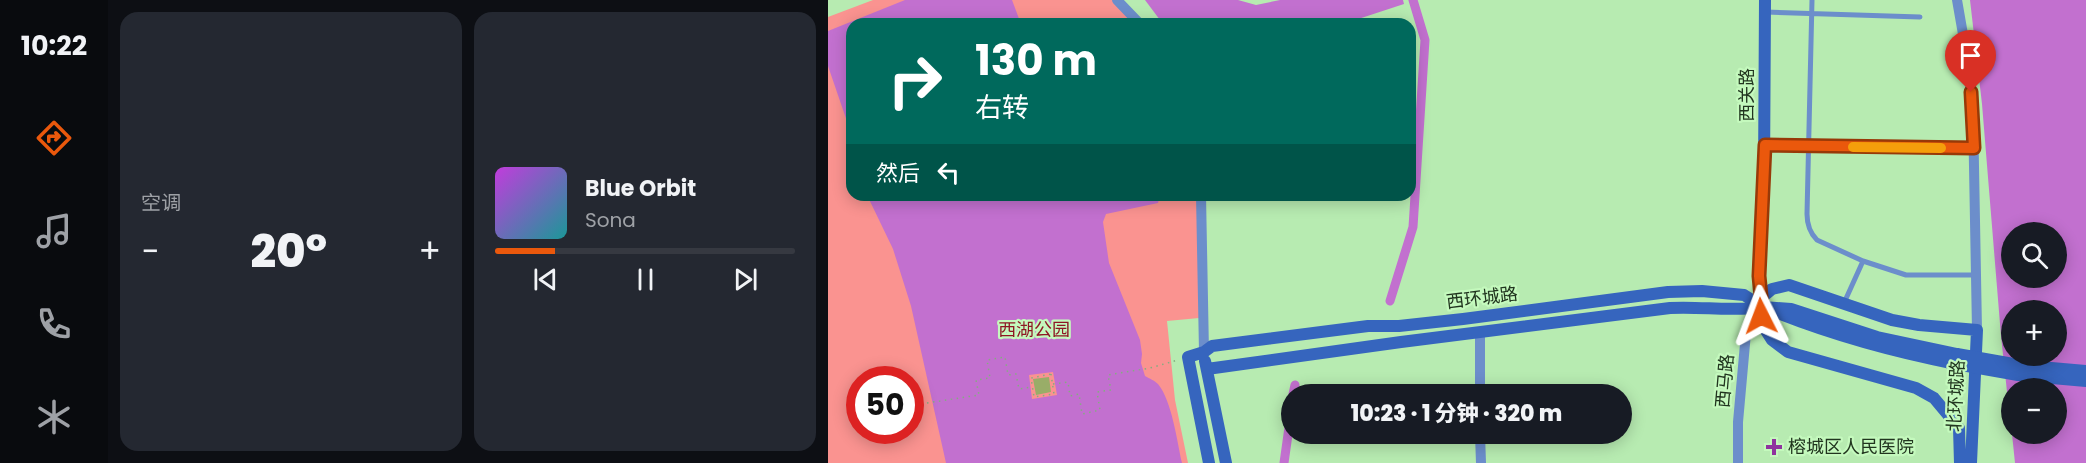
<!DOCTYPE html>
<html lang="zh">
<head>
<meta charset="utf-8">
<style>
	:root { --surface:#171b24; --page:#242831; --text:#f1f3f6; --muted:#9ea1a6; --line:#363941; --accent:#ea580c }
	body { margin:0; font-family:Poppins,"Noto Sans SC",sans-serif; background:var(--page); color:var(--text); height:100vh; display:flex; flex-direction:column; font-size:22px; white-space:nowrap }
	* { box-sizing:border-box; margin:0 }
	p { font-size:20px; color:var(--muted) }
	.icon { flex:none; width:33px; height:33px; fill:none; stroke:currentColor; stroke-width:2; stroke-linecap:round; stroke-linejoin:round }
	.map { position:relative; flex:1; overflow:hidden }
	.panel { display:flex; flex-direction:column; gap:12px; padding:12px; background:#0d0f14; width:720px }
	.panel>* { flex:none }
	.top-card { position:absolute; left:18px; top:18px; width:570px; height:183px; border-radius:18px; box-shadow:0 3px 15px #0003; background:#00695c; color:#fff; overflow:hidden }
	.buttons { position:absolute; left:1173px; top:222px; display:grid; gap:12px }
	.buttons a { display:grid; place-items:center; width:66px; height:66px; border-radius:50%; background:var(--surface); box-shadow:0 3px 15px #0003; font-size:30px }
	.speed { position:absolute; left:18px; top:366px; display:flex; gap:12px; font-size:30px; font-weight:700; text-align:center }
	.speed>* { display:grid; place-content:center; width:78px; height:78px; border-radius:50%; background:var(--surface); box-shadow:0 3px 15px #0003; line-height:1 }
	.speed .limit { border:9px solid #d22; background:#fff; color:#111 }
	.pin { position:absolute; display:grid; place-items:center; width:51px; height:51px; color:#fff; margin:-62px -26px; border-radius:50% 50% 50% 0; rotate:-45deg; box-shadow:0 0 6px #0007 }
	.pin .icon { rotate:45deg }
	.me { position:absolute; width:66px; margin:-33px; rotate:357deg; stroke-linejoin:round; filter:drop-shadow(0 0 4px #0008) }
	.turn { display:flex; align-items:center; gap:21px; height:126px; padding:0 30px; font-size:27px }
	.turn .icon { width:78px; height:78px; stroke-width:2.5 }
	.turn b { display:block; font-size:42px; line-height:51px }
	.then { display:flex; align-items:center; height:57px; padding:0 30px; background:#0003; gap:12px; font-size:22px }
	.big { font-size:45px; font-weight:800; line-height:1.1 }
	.panel .tile { flex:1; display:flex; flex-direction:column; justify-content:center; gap:9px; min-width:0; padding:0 21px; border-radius:18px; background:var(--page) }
	.song { display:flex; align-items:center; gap:18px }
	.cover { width:72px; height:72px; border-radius:9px; background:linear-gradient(135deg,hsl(290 70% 55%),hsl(180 70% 35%)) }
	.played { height:6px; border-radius:3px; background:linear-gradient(90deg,var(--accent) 20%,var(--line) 20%) }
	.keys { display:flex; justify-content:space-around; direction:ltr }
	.heat { display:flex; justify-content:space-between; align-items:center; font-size:33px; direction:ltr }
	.panel .tiles { flex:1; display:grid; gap:12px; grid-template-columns:repeat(2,1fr) }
	.trip { position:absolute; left:453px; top:384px; width:351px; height:60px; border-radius:30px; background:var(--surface); box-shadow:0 3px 15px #0003; font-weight:800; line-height:60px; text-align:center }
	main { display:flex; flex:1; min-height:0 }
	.tab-bar { display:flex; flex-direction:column; width:108px; justify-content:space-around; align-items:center; background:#090b0e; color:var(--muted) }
	.tab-bar .icon { width:42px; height:42px }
	.tab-bar .selected { color:var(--accent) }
	.tab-bar b { font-size:27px; color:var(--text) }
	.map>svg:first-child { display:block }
</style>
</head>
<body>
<main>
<nav class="tab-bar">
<b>10:22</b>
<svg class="icon selected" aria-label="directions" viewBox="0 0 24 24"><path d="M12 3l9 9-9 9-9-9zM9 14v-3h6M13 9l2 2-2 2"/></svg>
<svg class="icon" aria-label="music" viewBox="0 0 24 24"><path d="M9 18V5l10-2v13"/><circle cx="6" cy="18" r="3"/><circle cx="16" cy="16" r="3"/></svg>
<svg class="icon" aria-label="phone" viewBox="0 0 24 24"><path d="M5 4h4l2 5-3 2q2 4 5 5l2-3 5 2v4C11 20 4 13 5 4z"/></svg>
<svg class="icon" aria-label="climate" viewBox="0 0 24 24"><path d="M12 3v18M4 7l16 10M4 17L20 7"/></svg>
</nav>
<section class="panel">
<div class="tiles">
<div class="tile"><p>空调</p>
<div class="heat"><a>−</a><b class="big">20°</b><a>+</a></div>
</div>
<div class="tile">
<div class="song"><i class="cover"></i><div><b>Blue Orbit</b><p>Sona</p></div></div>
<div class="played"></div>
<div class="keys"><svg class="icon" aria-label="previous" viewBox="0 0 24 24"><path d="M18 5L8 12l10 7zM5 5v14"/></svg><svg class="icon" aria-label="pause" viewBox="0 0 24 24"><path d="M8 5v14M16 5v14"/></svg><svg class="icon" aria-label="next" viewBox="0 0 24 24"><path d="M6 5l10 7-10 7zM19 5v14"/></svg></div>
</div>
</div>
</section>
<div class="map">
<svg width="1258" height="463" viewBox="0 0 1258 463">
	<rect width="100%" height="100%" fill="#b7ebb1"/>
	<path fill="#fa9390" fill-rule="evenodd" d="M45,0H286L308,24H24V195H370L371,318L339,321L347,400L360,463H0V17ZM32,380H82V430H32Z"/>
	<path fill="#c270cf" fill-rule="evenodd" d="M77,0H184L193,24H24V136L0,66V31Z
		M317,0H410L428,5L452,0H575L576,4L515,24H335Z
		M1142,0H1258V463H1187L1184,434H1228V388H1184L1183,429L1173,336L1154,104ZM1184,232H1228V278H1184ZM1184,310H1228V356H1184Z
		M39,195H332L330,203L278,214L275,222L281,263L312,340L314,354L313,363L317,376C322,379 326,380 330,384C344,401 349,441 354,463H118L83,306L65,249ZM225,372L229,395L204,399L201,375Z"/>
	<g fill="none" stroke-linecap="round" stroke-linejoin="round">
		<path stroke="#c270cf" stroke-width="9" d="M562,301L585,227L597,40L585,0
			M465,394L467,385
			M456,463L464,406"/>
	</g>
	<path fill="#99ad68" d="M221,377L223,392L208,395L205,379Z
		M624,386L625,394H607L606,387Z"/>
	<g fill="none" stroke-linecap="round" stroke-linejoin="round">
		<path stroke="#84ad80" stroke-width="1.5" stroke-dasharray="1.5 4.5" stroke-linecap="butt" d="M223,374L226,394L206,397L203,378Z
			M225,384L240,382L242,396L251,394L254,414L272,410L269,392L283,390L280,375L322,368L350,360
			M99,403L151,395L148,380L162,378L159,360L177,357L180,375L188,374L191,389L204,387"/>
		<path stroke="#6c8ecb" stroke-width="5" d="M984,0L979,214C979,224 982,233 989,240L1035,261L1078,275H1148
			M938,12L1092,17
			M937,145L1146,148
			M1016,303L1035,261"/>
		<path stroke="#6c8ecb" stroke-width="10" d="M289,0L312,24
			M1129,0L1140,63L1145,112L1149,330
			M373,195L376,352
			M652,333V394
			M652,434L653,463
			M910,463V422L918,333L934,307"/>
		<path stroke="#3665be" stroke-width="12" d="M937,0L936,177L931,276L935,307L933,316L937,329L944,340L960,352L1088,388L1106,398L1131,428L1132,463
			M933,298L944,289L961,285L1064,320L1091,325L1149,330L1143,463
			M377,361L398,463
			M1128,364C1062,351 997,333 935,307L963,309L1049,337L1129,354
			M379,369L573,342L842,308C873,306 904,312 935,307
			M381,463L360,357L376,352L384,346L540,326H571L635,319L840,292L874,291L916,295L935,307"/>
		<path stroke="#3665be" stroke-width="12" d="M1129,354L1191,365L1258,371
			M1128,364L1190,375L1258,381"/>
	</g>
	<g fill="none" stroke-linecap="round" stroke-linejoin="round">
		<g stroke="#983908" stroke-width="15">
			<path id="route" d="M933,316L934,307L931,276L937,145L1146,148L1143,92"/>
		</g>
		<use href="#route" stroke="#ea580c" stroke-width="10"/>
		<path stroke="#f59e0b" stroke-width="10" d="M1025,147L1113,148"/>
	</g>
	<path fill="#8f339e" stroke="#c4f9bd" stroke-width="2" d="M943 438h6v6h6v6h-6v6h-6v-6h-6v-6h6z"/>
	<g text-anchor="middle" stroke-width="4.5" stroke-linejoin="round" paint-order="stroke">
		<g font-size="18" fill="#21351f" stroke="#c4f9bd">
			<text transform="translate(919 95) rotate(-90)" y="6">西关路</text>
			<text transform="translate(654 298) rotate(-7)" y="6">西环城路</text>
			<text transform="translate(897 381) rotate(-85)" y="6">西马路</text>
			<text transform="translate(1128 396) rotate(-87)" y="6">北环城路</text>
		</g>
		<g font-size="18" fill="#8e1624" stroke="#c4f9bd">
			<text x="206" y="336">西湖公园</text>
		</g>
		<g font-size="18" fill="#21351f" stroke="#c4f9bd" text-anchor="start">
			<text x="960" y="453">榕城区人民医院</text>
		</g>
	</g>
</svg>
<div class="buttons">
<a><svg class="icon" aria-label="search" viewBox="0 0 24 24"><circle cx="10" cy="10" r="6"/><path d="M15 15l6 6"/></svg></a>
<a>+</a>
<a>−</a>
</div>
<div class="speed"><div class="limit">50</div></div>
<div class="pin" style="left:1143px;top:92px;background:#d93025"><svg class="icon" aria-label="arrive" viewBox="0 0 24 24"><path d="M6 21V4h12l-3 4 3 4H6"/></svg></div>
<svg class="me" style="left:933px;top:316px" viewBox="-20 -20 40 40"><path d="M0-17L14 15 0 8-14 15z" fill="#ea580c" stroke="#fff" stroke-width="4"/></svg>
<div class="trip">10:23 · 1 分钟 · 320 m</div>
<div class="top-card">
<div class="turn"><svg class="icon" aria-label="right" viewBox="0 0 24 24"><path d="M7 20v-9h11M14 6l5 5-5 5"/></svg><div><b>130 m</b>右转</div></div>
<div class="then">然后<svg class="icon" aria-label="left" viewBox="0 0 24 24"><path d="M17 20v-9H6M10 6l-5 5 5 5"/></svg></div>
</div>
</div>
</main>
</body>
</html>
